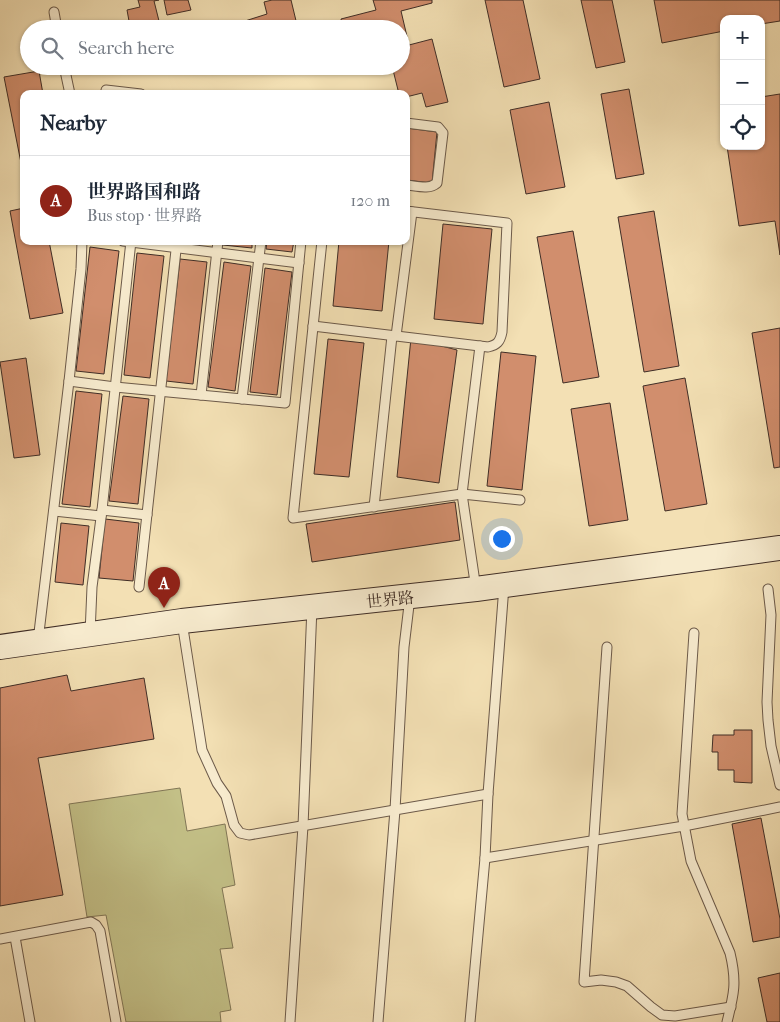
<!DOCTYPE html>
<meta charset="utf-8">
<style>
:root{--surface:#fff;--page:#f2f2f3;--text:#1f2937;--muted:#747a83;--line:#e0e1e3;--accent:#8f2418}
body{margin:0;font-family:"IM FELL French Canon","Noto Serif SC",serif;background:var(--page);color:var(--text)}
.controls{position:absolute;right:15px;top:15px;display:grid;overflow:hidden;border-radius:10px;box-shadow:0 1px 4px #0004}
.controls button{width:45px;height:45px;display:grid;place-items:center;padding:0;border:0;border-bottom:1px solid var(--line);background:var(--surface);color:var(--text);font:25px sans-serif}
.you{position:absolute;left:501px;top:538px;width:18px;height:18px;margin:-12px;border:4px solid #fff;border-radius:50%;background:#1a73e8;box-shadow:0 0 0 8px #1a73e833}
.badge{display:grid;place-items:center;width:32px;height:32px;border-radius:50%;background:var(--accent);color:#fff;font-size:16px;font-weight:700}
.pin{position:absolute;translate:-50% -41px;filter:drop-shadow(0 1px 2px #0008)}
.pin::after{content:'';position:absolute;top:26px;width:18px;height:15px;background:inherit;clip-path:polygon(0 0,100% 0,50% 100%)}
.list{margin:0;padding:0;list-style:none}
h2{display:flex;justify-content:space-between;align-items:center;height:65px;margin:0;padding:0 20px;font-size:21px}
h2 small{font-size:16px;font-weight:400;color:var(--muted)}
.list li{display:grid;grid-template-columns:32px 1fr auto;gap:15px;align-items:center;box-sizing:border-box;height:90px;padding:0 20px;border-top:1px solid var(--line)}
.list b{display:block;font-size:19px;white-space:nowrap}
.list p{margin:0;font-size:16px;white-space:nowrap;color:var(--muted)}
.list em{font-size:16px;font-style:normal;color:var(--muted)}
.icon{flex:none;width:28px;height:28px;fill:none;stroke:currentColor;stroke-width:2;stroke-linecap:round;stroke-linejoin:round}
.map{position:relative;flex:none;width:780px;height:1022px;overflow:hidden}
.search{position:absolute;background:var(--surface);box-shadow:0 1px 4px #0004;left:20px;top:20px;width:390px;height:55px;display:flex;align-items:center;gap:12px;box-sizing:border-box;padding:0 18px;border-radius:28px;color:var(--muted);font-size:19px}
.panel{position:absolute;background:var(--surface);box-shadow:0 1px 4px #0004;left:20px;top:90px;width:390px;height:155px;border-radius:10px}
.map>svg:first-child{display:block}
</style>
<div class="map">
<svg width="780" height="1022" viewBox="0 0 780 1022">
<rect width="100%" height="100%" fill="#f3e0b4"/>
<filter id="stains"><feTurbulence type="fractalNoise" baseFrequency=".004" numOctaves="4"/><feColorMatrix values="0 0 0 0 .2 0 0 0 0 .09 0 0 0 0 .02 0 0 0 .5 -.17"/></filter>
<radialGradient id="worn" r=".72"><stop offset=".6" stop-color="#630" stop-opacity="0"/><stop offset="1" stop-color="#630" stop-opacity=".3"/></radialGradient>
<path fill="#c3c087" stroke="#817656" d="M180 788 187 831 225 824 235 885 222 888 233 948 220 949 231 1010 220 1012 221 1022H126L106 915 87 917 69 804Z"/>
<g fill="#d18e6d" stroke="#3f2d26">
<path d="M138 0H159L154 1 161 29H110L109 26 129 21 127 10 140 7Z"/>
<path d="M164 0H188L191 10 167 15Z"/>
<path d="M272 0H291L298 29H247L245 21 267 14 264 2Z"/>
<path d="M373 0H432V3L401 11 409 45 432 39 448 102 426 107 422 93 406 97V94H399L392 66H401V29H343L341 19 376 10Z"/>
<path d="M485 0H523L540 79 504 87Z"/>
<path d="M581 0H612L625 62 596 68Z"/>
<path d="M654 0H780V21L761 24V19H724V31L662 43Z"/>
<path d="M352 66H377L354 72Z"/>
<path d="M39 71 43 94H24V178L4 77Z"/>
<path d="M629 89 644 174 616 179 601 94Z"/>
<path d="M780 94V255L775 221 739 226 727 146H761V97Z"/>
<path d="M549 102 565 187 526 194 510 110Z"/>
<path d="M721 103H724V123Z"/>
<path d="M407 128 437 132 432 183 406 180Z"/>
<path d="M24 208V241H49L63 313 30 319 10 211Z"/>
<path d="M654 211 679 366 644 372 618 217Z"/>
<path d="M443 224 492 229 483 324 434 319Z"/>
<path d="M573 231 599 377 563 383 537 237Z"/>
<path d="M185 241H209L208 244Z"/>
<path d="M224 241H252V248L223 245Z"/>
<path d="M267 241H294L292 252 266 249Z"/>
<path d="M339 241H389L382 311 333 306Z"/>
<path d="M90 247 119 251 104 374 76 371Z"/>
<path d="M137 253 164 256 150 378 124 375Z"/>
<path d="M180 259 207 262 193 384 166 381Z"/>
<path d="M224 262 251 266 235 391 208 387Z"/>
<path d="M265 268 292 272 277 395 250 392Z"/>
<path d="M780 328V467L774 468 752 333Z"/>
<path d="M411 338 457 350 439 483 397 477Z"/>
<path d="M328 339 364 343 349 477 314 474Z"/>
<path d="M501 352 536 356 522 490 487 486Z"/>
<path d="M26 358 40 455 14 458 0 362Z"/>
<path d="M685 378 707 504 665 511 643 386Z"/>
<path d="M76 391 102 394 90 507 62 504Z"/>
<path d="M123 396 149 399 138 504 109 501Z"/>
<path d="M610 403 628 520 589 526 571 409Z"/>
<path d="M455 502 460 540 312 562 306 524Z"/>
<path d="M105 519 139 523 133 581 99 578Z"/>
<path d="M61 523 89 526 83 585 55 582Z"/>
<path d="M67 675 71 691 144 678 154 739 38 758 63 895 0 906V688Z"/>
<path d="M734 730H752V783L734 782V770H718V752H712L713 735H734Z"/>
<path d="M761 818 780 919V937L753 942 732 824Z"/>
<path d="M780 973V1022H767L758 978Z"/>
</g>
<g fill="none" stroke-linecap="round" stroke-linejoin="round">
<defs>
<g id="lane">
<path d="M54 12 57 29"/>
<path d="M64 66 70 94"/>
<path d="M106 90 141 94"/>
<path d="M406 123 438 127 443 133 437 183C429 190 417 186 406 185"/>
<path d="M123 241 299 263"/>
<path d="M322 241 293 518 462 494 520 500"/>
<path d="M313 326 488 347C497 345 500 342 502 332L507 223 406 211"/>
<path d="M396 336 412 212"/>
<path d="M69 381 115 387 285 403 301 241"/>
<path d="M201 395 218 241"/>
<path d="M242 399 261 241"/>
<path d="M374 507 392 336"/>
<path d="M102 510 147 515"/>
<path d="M54 511 101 516"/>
<path d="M139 587 177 241"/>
<path d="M476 589 462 494 480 346"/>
<path d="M768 589 771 615 767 702 768 720 771 746 780 785"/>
<path d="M182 622 202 750 217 783 226 796 234 825 240 833 249 835 488 794"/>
<path d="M694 633 682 814 691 861 730 953C737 982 734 994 727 1022"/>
<path d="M90 634 92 587 102 510 131 241"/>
<path d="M38 641 69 381 81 269 82 241"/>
<path d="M607 647 584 982 601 980 616 982 627 986 651 1007 662 1015 675 1016 731 1007"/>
<path d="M485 858 684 826 780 807"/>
<path d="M15 937 30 1022"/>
<path d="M0 939 91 922 96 925 100 931 116 1022"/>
<path d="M290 1022 303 826 312 607"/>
<path d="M378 1022 395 810 404 647 410 597"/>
<path d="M470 1022 485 858 488 794 504 586"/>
</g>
<path id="secondary" d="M0 647 182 621 476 589 780 548"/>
</defs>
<use href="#lane" stroke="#6c5a4a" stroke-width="11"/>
<use href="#secondary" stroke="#3f2d26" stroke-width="26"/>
<use href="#lane" stroke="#f7ebce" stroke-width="9"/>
<use href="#secondary" stroke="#f7ebce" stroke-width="24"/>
</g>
<g text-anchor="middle" stroke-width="4.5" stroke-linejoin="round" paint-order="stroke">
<g font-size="16" fill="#3f2d26" stroke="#f7ebce">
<text transform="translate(390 599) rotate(-6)" y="6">世界路</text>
</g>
</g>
<rect width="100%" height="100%" filter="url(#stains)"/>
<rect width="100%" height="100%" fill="url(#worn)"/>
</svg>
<div class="controls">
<button>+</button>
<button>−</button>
<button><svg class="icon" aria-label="locate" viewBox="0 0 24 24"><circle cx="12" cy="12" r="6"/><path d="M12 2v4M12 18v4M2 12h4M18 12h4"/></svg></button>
</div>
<div class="you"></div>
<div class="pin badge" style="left:164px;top:608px">A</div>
<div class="search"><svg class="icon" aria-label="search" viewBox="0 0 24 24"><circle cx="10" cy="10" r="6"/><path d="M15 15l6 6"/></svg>Search here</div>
<section class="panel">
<h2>Nearby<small></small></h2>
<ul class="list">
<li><span class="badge">A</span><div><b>世界路国和路</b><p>Bus stop · 世界路</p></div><em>120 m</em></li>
</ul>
</section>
</div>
